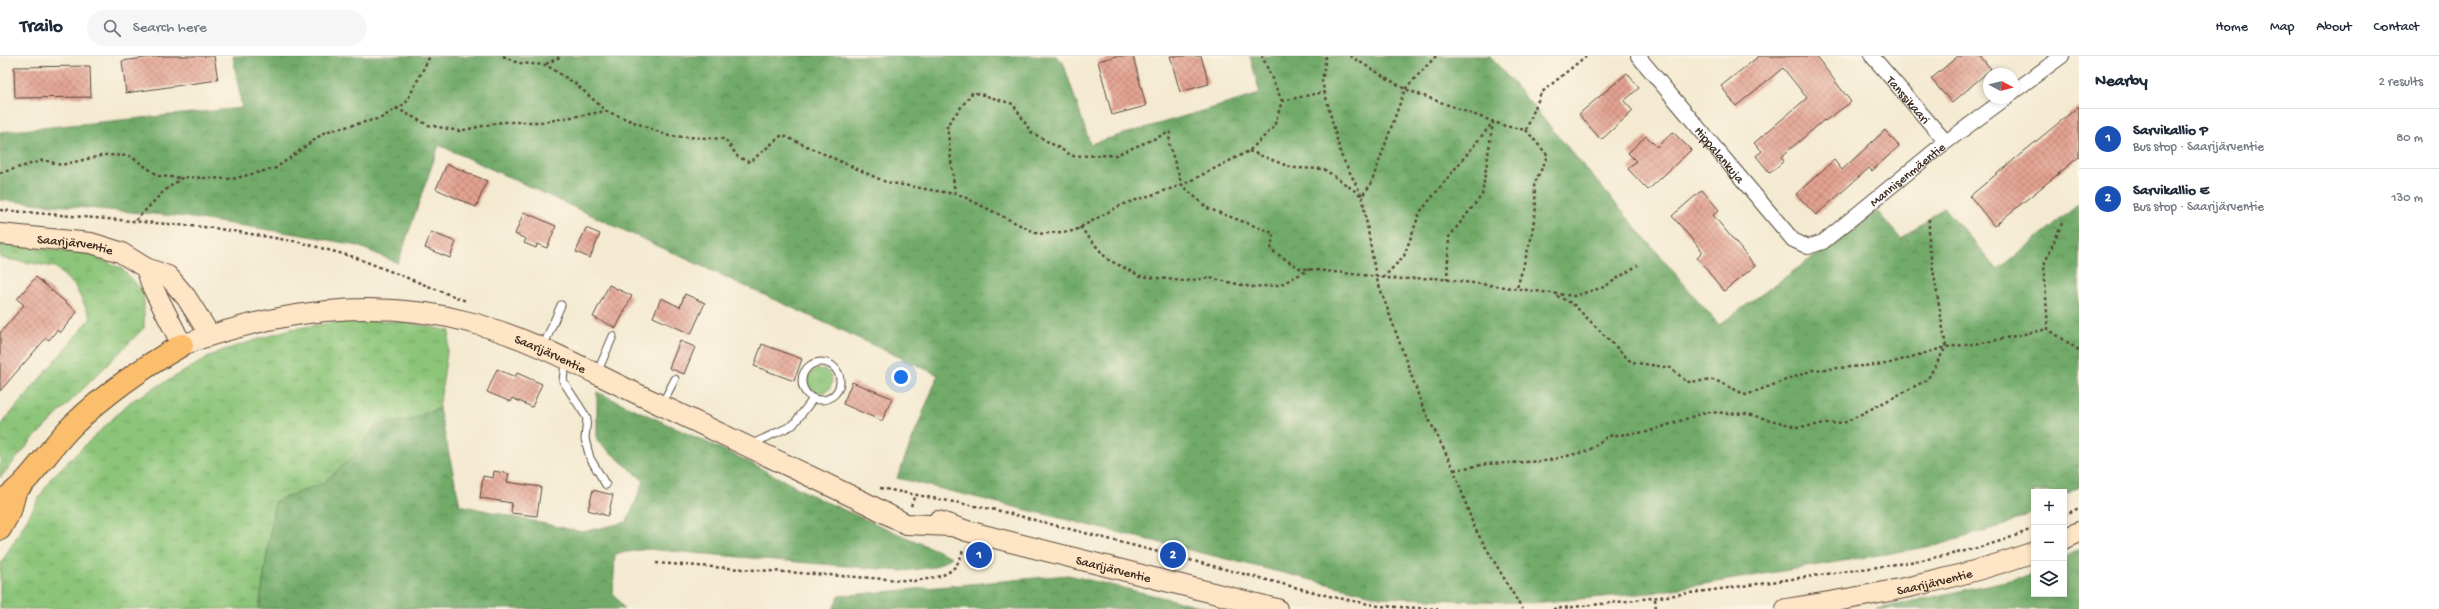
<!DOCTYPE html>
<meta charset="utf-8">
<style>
:root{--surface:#fff;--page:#f6f6f7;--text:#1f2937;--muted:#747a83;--line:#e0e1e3;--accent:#1f6fb2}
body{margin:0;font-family:"Gochi Hand",sans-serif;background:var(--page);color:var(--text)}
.controls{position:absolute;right:12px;bottom:12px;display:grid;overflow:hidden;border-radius:0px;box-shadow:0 2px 6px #0003}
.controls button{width:36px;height:36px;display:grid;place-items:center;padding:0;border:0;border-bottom:1px solid var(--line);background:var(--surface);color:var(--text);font:20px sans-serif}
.compass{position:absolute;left:1983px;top:12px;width:36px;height:36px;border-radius:50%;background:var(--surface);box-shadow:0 2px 6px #0003;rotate:97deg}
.you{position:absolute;left:901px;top:321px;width:14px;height:14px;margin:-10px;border:3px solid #fff;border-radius:50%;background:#1a73e8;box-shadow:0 0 0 6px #1a73e833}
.badge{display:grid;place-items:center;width:26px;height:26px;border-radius:50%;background:var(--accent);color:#fff;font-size:13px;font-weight:700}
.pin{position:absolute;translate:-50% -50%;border:2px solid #fff;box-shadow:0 1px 4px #0006}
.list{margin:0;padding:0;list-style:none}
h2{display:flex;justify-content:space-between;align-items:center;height:52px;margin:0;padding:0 16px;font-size:17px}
h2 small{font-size:13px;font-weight:400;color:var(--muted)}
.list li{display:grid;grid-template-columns:26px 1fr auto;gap:12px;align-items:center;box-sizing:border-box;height:60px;padding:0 16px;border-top:1px solid var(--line)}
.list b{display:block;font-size:15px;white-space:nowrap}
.list p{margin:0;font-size:13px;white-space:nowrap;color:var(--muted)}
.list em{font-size:13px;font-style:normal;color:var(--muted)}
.icon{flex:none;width:22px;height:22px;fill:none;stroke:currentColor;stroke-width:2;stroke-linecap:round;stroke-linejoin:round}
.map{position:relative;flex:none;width:2079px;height:553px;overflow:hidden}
header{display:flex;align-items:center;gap:24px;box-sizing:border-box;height:56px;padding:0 20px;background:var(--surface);border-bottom:1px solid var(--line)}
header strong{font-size:19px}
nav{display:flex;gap:22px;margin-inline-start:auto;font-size:14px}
.search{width:280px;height:36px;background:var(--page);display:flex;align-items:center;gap:10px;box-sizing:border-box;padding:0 14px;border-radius:22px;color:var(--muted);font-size:15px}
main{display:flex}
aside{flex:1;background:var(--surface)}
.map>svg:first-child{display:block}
</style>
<header>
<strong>Trailo</strong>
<div class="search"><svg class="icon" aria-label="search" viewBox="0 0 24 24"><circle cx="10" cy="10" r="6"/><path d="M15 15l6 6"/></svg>Search here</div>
<nav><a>Home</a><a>Map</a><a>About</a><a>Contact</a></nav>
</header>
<main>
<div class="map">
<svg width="2079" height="553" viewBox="0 0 2079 553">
<defs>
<pattern id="grass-tufts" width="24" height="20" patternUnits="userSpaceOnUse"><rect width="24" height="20" fill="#8cc579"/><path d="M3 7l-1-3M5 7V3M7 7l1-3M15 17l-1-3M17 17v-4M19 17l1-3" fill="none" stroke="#74a063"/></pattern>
<pattern id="forest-crowns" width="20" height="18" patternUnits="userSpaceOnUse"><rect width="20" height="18" fill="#71aa69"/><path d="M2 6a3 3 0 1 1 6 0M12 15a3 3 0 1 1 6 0" fill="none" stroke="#5e8b56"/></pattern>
<pattern id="building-cross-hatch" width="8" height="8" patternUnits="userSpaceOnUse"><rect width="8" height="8" fill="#e3a292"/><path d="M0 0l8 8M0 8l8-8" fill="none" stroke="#b98477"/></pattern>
</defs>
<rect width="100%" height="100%" fill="#fcf5e5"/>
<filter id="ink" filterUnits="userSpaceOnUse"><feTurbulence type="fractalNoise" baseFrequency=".025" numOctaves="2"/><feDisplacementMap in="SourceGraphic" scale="8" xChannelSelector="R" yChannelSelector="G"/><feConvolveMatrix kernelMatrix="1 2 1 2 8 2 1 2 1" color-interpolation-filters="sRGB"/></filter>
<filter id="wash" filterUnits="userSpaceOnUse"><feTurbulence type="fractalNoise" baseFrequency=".012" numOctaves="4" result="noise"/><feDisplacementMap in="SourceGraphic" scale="16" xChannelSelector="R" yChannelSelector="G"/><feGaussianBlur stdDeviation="0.9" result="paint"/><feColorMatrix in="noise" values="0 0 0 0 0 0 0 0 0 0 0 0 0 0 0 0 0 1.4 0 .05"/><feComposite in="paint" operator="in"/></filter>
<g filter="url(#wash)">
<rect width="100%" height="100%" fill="#f4ead2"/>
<g fill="url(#grass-tufts)" stroke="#64784c">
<path d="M0 188 91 198 122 213 144 236V272L33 383 0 422V370L91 262 75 230 55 211 0 202Z"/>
<path d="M353 264 406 266 450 275 439 352 411 364 376 370 358 396 323 427 275 445 259 553H0V509L51 422 130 346 218 296 291 273Z"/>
<circle cx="820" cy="325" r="12"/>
</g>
<g fill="url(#forest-crowns)" stroke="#566a44">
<path d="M233 0H1056L1063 6 1090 88 1260 38 1250 0H1490L1719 269 1877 155 1901 183 1944 151 1998 214 2079 148V432L2064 439V436H2034V455L2010 467 1939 489 1650 537 1532 547 1381 541 897 422 938 319 439 89 398 207 358 190 315 181 186 161 0 144V76L242 52Z"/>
<path d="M597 336 743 403 819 443 952 501 935 511 902 515 647 493 615 498 613 537 624 553H259L275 445 323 427 358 396 376 370 411 364 439 352 460 449 582 476 627 466 644 425 597 385Z"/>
<path d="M2079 493V553H1877L2028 520 2034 517V538H2064V501Z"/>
<path d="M1068 519 1211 553H833L839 540Z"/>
</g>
<g id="blocks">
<g fill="url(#building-cross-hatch)">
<path d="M160 0H214L218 24 126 37 122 5Z"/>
<path d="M1117 0H1133L1146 50 1112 59 1098 5Z"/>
<path d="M1170 0H1201L1209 28 1180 36Z"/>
<path d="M1759 0H1816L1851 46 1825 65 1824 64 1781 101 1784 105 1770 117 1756 100 1762 95 1754 87 1807 42 1783 12 1736 50 1721 30Z"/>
<path d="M1958 0H1980L1991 13 1952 47 1931 23Z"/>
<path d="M90 10 91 41 15 42 14 11Z"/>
<path d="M1627 17 1639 32 1624 45 1633 55 1601 84 1579 58Z"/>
<path d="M2079 50V101L1994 170 1970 140Z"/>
<path d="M1885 74 1899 90 1872 115 1869 112 1816 159 1796 138 1834 104 1842 114Z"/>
<path d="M1673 76 1691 94 1648 134 1628 113 1636 105 1628 97 1646 80 1657 91Z"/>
<path d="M447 108 487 125 476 151 436 133Z"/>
<path d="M1702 134 1719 154 1713 159 1755 210 1724 235 1697 202 1703 196 1672 160Z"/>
<path d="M524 156 556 170 547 192 537 188 536 192 524 187 526 183 515 178Z"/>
<path d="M586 172 600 178 590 202 576 196Z"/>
<path d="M431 176 456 186 450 202 425 192Z"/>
<path d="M36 221 77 256 60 277 57 274 49 284 46 282 0 335V277L24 249 17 243Z"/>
<path d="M609 229 632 240 616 272 593 261Z"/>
<path d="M685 238 705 247 691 278 653 261 661 242 680 251Z"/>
<path d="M680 285 695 291 684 318 669 312Z"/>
<path d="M762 288 802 303 794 325 754 310Z"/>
<path d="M497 313 515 321 517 317 542 328 532 351 512 342 511 346 487 336Z"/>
<path d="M852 326 892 342 882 365 843 348Z"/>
<path d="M494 415 509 418 507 426 541 431 537 460 511 457 512 447 480 442 483 420 493 422Z"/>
<path d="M593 434 613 439 608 460 588 454Z"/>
</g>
</g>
</g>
<g filter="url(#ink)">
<use href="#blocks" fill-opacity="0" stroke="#574739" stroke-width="1"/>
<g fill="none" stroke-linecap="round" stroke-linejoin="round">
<defs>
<g id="service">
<path d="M543 291 561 249"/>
<circle cx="821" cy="325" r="19"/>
<path d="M565 306 563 325 587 362 585 383 590 402 606 429"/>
<path d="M597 317 613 280"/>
<path d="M662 348 675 323"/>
<path d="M750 389 793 369 813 343"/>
</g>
<g id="minor">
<path id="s1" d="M1638 0 1793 184 1808 191 1823 186 1938 92 2006 42"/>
<path id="s2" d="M1872 0 1946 86"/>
<path d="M2013 36 2062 0"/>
</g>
<g id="secondary">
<path id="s3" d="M0 178 91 187 120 196 146 212 168 220 186 241 210 279"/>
<path id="s4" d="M146 212 152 230 182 289C277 255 373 240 473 267 533 283 588 315 644 341 718 377 792 412 866 447L906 468 950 470"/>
<path id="s5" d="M938 465 967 475 1277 553"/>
<path d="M2064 483 2079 476"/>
<path id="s6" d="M1786 553C1870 540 1953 525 2034 496"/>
</g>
<g id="trunk">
<path d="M0 446C30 428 48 393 73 369 106 337 142 312 182 289"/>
<path d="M0 473 10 455 15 436"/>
</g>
</defs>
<use href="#service" stroke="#574739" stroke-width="9"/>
<use href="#minor" stroke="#574739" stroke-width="16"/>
<use href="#secondary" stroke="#574739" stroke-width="22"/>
<use href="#trunk" stroke="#574739" stroke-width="24"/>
<g stroke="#574739" stroke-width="2.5" stroke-dasharray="3 3" stroke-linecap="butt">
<path d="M503 0 518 7 546 9 576 28 606 55 669 80 725 83 738 101 750 106 782 79 886 126 960 139 1038 178 1074 175 1121 149 1182 129 1207 152 1273 177 1271 194 1299 212 1397 223 1434 222 1574 240 1604 231 1638 209"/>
<path d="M1326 0 1322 26 1341 99 1362 140"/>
<path d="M1350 0 1405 33 1505 70 1526 74 1548 100 1534 128 1536 151 1531 183 1517 232"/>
<path d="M1436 0 1405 33 1371 128 1362 140 1376 221 1422 349 1454 414 1474 471 1522 553"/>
<path d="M546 8 562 0"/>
<path d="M1282 45 1324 36"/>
<path d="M396 52 428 69 459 75 502 66H543L606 55"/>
<path d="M1526 74 1541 37 1586 0"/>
<path d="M1249 95 1293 112 1324 113 1362 140"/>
<path d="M0 117 44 104 61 109 105 99 130 100 159 120 182 122"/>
<path d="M955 138 947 69 973 36 1013 48 1031 76 1073 100 1116 99 1170 76 1169 88 1182 129 1249 95 1274 71 1282 45 1262 0"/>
<path d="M0 154 214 172 299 186 354 201 466 245"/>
<path d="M136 164 163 136 183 121 232 123 276 112 325 76 381 62 406 47 430 0"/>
<path d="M2062 167 2044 209 2048 273 2079 294"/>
<path d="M1080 171 1107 203 1140 220 1184 225 1210 222 1251 231 1280 229 1310 213"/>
<path d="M1383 222 1404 200 1420 156 1493 66"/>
<path d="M1447 224 1449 181 1482 139 1493 66"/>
<path d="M1557 240 1573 248 1631 306 1671 312 1687 326 1715 324 1746 339 1813 314 1887 308 1946 291 1982 287 2048 273"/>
<path d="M1454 414 1487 408 1545 405 1588 395 1608 380 1647 376 1706 356 1747 358 1798 371 1846 366 1927 324 1946 291 1929 189V162"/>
<path d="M880 432 996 454 1333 541 1379 550 1438 553"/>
<path d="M911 450 915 439"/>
<path d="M2064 459 2079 452"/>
<path d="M656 507 914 525C938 521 957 521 963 493"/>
<path d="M1655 543 1656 553"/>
<path d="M1553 553C1645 544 1736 531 1827 518 1896 508 1969 501 2034 472"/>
</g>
<use href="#service" stroke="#fff" stroke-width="7"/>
<use href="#minor" stroke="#fff" stroke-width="14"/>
<use href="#secondary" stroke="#fde5c5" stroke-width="20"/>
<use href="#trunk" stroke="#fabe6d" stroke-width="22"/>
</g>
</g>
<g text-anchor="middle" stroke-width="4" stroke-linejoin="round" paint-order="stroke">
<g font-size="13" fill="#3b2a1e" stroke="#fcf5e5">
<text dy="5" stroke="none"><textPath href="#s2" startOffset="57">Tanssikaari</textPath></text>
<text dy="5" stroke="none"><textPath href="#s1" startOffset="128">Hippalankuja</textPath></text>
<text dy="5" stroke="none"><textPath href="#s1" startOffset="381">Mannisenmäentie</textPath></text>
<text dy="5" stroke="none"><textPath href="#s3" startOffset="76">Saarijärventie</textPath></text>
<text dy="5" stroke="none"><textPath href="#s4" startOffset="465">Saarijärventie</textPath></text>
<text dy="5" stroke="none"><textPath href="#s5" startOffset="182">Saarijärventie</textPath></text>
<text dy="5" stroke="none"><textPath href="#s6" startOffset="151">Saarijärventie</textPath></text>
</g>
</g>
</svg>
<div class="controls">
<button>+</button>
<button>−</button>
<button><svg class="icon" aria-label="layers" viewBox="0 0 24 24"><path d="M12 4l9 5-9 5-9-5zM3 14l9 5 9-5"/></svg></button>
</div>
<svg class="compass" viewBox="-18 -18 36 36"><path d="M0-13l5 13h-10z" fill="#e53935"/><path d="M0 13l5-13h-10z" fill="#747a83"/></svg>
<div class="you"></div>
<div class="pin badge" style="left:979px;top:499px;background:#1a4fb4">1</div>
<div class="pin badge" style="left:1173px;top:499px;background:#1a4fb4">2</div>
</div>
<aside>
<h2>Nearby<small>2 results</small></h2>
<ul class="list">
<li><span class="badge" style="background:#1a4fb4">1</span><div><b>Sarvikallio P</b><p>Bus stop · Saarijärventie</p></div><em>80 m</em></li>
<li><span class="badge" style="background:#1a4fb4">2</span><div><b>Sarvikallio E</b><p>Bus stop · Saarijärventie</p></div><em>130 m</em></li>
</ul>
</aside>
</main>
